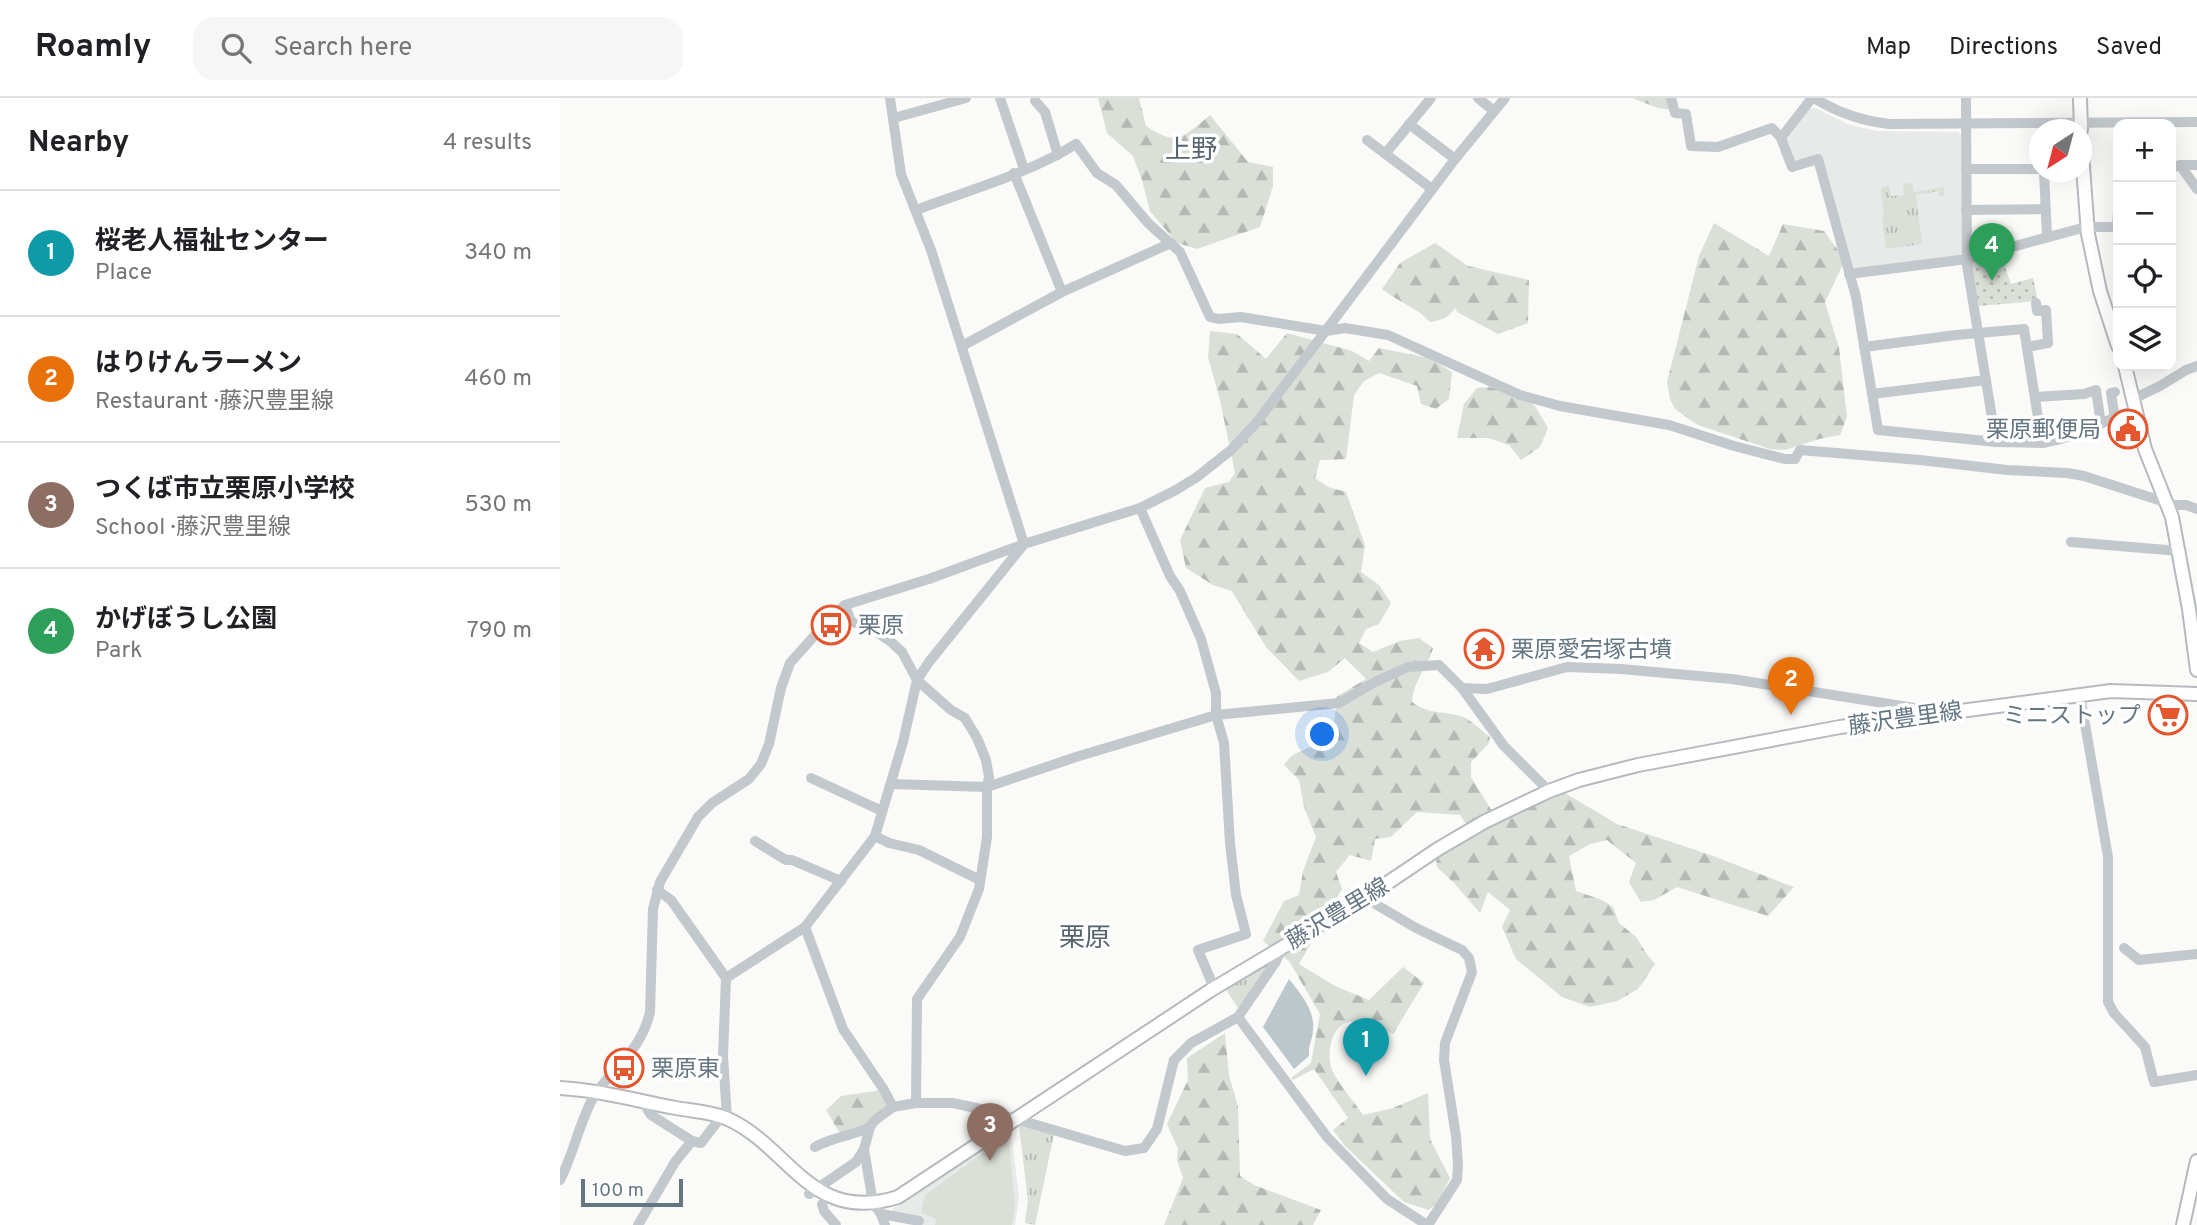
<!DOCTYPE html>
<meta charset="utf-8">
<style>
:root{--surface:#fff;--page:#f6f6f6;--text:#202124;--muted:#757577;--line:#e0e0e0;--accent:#e4572e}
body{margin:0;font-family:Overpass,"Noto Sans JP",sans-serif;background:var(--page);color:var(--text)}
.controls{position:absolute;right:21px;top:21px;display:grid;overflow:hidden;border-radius:14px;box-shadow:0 7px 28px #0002}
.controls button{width:63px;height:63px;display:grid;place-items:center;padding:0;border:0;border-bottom:2px solid var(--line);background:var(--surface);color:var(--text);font:35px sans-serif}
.compass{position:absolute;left:1469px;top:21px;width:63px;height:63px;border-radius:50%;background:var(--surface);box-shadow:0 7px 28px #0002;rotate:216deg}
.scale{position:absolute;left:21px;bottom:18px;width:102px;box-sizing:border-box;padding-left:7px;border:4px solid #657683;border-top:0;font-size:19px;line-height:24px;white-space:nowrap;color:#657683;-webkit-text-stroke:5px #fff;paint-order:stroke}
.you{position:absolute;left:763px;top:637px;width:24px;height:24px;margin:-18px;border:5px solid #fff;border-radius:50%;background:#1a73e8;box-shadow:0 0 0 10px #1a73e833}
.badge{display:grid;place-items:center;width:46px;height:46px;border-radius:50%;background:var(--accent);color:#fff;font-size:23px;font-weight:700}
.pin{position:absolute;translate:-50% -58px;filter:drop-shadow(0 2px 4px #0008)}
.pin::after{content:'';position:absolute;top:37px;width:24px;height:21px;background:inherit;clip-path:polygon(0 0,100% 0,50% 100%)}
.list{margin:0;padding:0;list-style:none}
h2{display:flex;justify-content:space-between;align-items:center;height:91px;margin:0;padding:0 28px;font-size:30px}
h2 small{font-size:23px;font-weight:400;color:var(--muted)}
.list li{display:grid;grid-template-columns:46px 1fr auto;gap:21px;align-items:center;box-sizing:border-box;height:126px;padding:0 28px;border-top:2px solid var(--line)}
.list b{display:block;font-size:26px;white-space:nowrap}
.list p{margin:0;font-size:23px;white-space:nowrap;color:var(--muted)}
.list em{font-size:23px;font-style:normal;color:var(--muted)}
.icon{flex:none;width:38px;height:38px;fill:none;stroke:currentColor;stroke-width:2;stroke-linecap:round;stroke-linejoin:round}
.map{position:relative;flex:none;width:1637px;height:1127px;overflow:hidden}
header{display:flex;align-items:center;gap:42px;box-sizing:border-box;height:98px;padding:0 35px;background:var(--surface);border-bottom:2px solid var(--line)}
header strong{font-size:33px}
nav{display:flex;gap:38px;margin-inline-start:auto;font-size:24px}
.search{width:490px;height:63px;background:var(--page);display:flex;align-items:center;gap:18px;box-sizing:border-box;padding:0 24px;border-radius:21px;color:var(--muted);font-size:26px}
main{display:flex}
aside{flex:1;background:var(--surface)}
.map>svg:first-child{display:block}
</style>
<header>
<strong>Roamly</strong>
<div class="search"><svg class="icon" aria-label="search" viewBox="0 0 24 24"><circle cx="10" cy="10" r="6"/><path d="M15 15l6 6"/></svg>Search here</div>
<nav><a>Map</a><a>Directions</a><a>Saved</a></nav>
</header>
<main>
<aside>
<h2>Nearby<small>4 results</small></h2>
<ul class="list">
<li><span class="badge" style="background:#0f9aa8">1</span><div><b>桜老人福祉センター</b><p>Place</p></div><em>340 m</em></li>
<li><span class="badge" style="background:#e8710a">2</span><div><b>はりけんラーメン</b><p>Restaurant · 藤沢豊里線</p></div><em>460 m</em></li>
<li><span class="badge" style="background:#8d6e63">3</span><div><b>つくば市立栗原小学校</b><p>School · 藤沢豊里線</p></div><em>530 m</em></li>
<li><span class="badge" style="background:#2e9e5b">4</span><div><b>かげぼうし公園</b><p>Park</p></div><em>790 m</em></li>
</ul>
</aside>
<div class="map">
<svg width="1637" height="1127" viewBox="0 0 1637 1127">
<defs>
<pattern id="grass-tufts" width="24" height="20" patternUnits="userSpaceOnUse" patternTransform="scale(1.75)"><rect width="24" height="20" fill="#dadfd7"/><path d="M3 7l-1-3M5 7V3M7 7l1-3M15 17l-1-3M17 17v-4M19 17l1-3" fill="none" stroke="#b4b9b4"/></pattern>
<pattern id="forest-firs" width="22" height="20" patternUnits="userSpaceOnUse" patternTransform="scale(1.75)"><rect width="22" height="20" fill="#dadfd7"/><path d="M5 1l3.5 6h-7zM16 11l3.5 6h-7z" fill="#b4b9b4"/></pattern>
<pattern id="park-dots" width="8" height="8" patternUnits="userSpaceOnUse" patternTransform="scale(1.75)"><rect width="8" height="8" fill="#dadfd7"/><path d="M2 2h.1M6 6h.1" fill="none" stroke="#b4b9b4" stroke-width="1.8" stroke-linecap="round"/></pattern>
</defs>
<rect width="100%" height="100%" fill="#fafaf8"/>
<g fill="#e8e9e9">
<path d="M1255 10 1290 27 1317 33 1398 34 1402 38 1404 153 1400 157 1292 172 1260 58 1234 66 1226 43 1249 11Z"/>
<path d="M451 1033 459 1099 455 1127H357L333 1115 332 1111Z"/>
</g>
<g fill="url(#grass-tufts)">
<path d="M1352 85 1354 94 1384 89V98H1380L1379 93 1356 97 1362 146 1326 151 1322 119H1324L1321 92 1322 89 1329 88 1331 98 1344 97 1343 86Z"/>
<path d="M710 862V866L680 913 666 892Z"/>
<path d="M463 1027 494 1036 475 1127 465 1125 468 1102 459 1028Z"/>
</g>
<g fill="url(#forest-firs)">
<path d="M538 0H579L586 28C617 49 624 39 650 17L688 64 713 69V88L700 129 637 151 617 145 590 113 582 82 573 58 547 35Z"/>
<path d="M1072 0H1108L1111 12 1098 10Z"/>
<path d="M1154 125 1209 158 1223 126 1264 133 1285 162 1265 204 1279 250 1287 319 1280 337 1259 341 1225 352 1210 351 1138 327 1129 321 1115 311 1110 301 1107 284 1139 158Z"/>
<path d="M875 145 908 168 969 182 968 225 938 236 897 214 895 209C890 220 881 222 870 224 857 209 838 204 822 191L840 165Z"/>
<path d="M650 233 677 236 706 261 727 235 792 253 809 263 819 250 869 260 892 274 889 301 876 311 861 306 857 288 819 275 804 283 794 297 786 361 760 362 755 380 768 389 786 394 805 447 801 474 819 487 831 505 819 526 806 531 799 545 813 554 840 543 859 540 873 550C867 570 853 584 852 604 871 619 888 611 907 621 915 626 923 634 930 639L929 645 911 664V679L938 723 1005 695 1057 726 1153 758 1234 789 1208 818 1117 789 1094 802 1081 804 1069 784 1076 765 1047 742 1030 746 1009 758 1016 793 1042 802 1053 809 1059 825 1076 839 1088 858 1095 866 1078 891 1057 903 1030 909 1002 899 956 861 942 829 950 812 928 794 920 815 895 786 877 769 876 763 883 755 912 735 900 717 857 714 831 739 815 741 811 763 790 757 776 774 782 791 739 866 775 888 809 902 843 869 864 885 833 936C812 925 780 910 771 945 769 953 769 963 772 972 779 987 793 1002 803 1017L833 1010 868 995 870 1041 890 1080 879 1102 869 1112 844 1104 785 1048 773 1032 788 1020 754 971 733 982 731 980 751 965 760 916 729 863 703 843 724 803 739 797 743 773 756 739 744 709 739 682 724 667C731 657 735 655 746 651 775 639 775 628 776 599L806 581 785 560 768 574 739 583 706 549 672 493 653 487 626 470 620 442 645 390 669 384 675 375 660 302 648 259Z"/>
<path d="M929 289 947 294 959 293 975 308 988 330 980 349 961 362 949 347 929 340H897L904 306 917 290Z"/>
<path d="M665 935 669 977 678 1009 680 1078 694 1087 761 1112 753 1127H604L623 1080 617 1062 618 1051 607 1026 628 982 627 960Z"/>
<path d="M322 992 328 1011 308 1027 281 1037 266 1012 281 998Z"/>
</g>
<path fill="url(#park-dots)" d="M1440 155 1451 186 1473 180 1478 203 1419 208 1410 166 1411 163Z"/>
<path fill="#dadfd7" d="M445 1039 449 1042 455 1110 452 1127H375L376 1121 361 1115 365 1097Z"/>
<path fill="#bbc7cb" d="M729 881C740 895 755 912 753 931 753 941 748 947 749 958L734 971 703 929Z"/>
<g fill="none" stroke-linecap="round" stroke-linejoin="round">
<defs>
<g id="major">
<path d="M1520 0 1521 32"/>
<path d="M1521 42 1528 136 1540 193 1558 248"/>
<path d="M1565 268 1585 351 1612 419 1629 511 1637 572"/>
<path d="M0 990C39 992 78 1003 116 1010 132 1013 153 1014 168 1021 230 1049 251 1127 338 1099L651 892 805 800 878 751 924 724 989 693 1019 682 1078 667 1280 629 1551 593 1637 596"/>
<path d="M1623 1127 1637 1063"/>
</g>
</defs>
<use href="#major" stroke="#b5babe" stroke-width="16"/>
<g stroke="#c3c8cc" stroke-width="10">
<path d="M440 0 464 71"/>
<path d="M918 0 934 13"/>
<path d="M1111 0 1115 15 1126 16 1131 48 1158 49 1212 30 1221 40"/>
<path d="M1252 0 1221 40 1232 69 1258 61 1296 199 1318 332 1436 344 1482 345 1501 341 1575 312"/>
<path d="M1254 0C1278 15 1302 23 1329 26L1637 24"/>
<path d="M1406 0 1407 167 1436 344"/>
<path d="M475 3 485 14 498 57"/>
<path d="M334 20 406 0"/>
<path d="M849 26 895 61"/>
<path d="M807 42 872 91"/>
<path d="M825 56 871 0"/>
<path d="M1620 67 1637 91"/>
<path d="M1611 70 1620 67H1637"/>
<path d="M1406 71H1479"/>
<path d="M1484 74 1487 138"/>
<path d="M454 75 502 194"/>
<path d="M356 112C409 92 468 76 516 46L537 75 556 87 588 125 620 154 650 219 658 221 681 219 766 233 785 230 828 237 960 297 1000 308 1109 327 1174 348 1225 361H1235L1240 352 1360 362 1447 372 1507 375 1524 378 1608 405"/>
<path d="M1406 112 1485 111"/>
<path d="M1289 176 1407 161 1526 129H1557L1558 113"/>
<path d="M402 248 502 194 611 145"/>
<path d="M1304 249 1396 237 1464 231 1482 345"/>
<path d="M1467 249 1488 245 1486 212 1477 213 1476 205"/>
<path d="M1312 296 1426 282"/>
<path d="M1475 299 1524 296 1536 292 1541 326"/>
<path d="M1573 301 1600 288 1626 272 1637 268"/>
<path d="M1555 321 1551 295 1555 294"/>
<path d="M1609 407H1626L1637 411"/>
<path d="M580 410 610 478 620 493 641 541 656 595V617L664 645 670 745 676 797 686 836 638 852 652 885 651 892"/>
<path d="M1511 444 1619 453"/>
<path d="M285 507 291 524 307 528 330 543 342 554 357 582 391 612 405 620 417 640 426 662 429 679 427 689V739L419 791 400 839 357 901 356 1005"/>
<path d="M902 590 927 591 1007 569 1061 571 1172 581 1361 611 1367 617"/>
<path d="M1520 597 1548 759V904L1554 915 1585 949 1594 984 1637 977"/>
<path d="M251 680 322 713"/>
<path d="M331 686 427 689 516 659 656 617 779 605 815 584 848 569 879 567 902 590 944 648 989 693"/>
<path d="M315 738 329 745 359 752 420 782"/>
<path d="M195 743 226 762H232L281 783"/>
<path d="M97 792 111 802 166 880 163 958 167 1020"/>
<path d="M805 800 856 830 902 852 909 860 912 874 885 945 884 962 896 1038 898 1067 897 1082 868 1127"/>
<path d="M245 829 283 931 324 992 333 1009"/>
<path d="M1564 850 1579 862 1637 856"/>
<path d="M166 880 245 829 315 738 343 644 357 582 369 564 464 446 371 152 341 76 330 0"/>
<path d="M678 919 767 1039 827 1101 867 1127"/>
<path d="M88 1005 87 1011 91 1017 132 1043"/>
<path d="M255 1049C272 1039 292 1038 310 1029"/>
<path d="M304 1051 313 1105 321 1116 325 1127"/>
<path d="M0 1082C13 1057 20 1023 33 1000 53 968 81 954 90 914L93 811 100 784 138 719 152 705 189 681 201 666 209 646 221 590 230 565 273 517 285 507 369 481 464 446 580 410 616 392 637 379 671 352 697 324 895 61 945 0"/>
<path d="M249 1096 296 1064 304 1051 310 1029 314 1023 333 1009 356 1005H393L425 1012 565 1053 584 1050 597 1031 614 962 631 945 678 919 715 865 723 848"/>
<path d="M262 1106 264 1113 276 1127"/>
<path d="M321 1116 359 1123"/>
<path d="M78 1127 115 1064 132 1043 141 1045 161 1019"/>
</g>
<use href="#major" stroke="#fff" stroke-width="12"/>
</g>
<defs>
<symbol id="civic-ring" viewBox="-11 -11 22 22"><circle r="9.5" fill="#fff" stroke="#e4572e" stroke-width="1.5"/><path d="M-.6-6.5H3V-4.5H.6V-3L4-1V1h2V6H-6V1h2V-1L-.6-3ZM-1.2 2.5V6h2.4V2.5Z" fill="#e4572e"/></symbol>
<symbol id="bus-ring" viewBox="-11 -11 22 22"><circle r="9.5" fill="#fff" stroke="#e4572e" stroke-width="1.5"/><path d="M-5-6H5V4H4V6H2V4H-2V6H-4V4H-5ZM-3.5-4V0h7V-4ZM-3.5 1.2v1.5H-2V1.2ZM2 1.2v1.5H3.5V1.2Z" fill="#e4572e"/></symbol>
<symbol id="temple-ring" viewBox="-11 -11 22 22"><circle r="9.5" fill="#fff" stroke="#e4572e" stroke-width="1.5"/><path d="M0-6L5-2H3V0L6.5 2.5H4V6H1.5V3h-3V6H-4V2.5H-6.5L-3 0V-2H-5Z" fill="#e4572e"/></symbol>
<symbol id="supermarket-ring" viewBox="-11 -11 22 22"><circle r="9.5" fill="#fff" stroke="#e4572e" stroke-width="1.5"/><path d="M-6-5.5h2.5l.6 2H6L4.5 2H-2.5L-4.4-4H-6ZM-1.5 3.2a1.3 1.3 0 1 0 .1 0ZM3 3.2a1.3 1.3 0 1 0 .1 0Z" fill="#e4572e"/></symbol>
</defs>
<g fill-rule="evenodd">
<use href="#civic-ring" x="1546" y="309" width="44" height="44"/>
<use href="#bus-ring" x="249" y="505" width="44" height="44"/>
<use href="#temple-ring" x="902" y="529" width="44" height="44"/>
<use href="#supermarket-ring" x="1586" y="595" width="44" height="44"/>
<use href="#bus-ring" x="42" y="948" width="44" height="44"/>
</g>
<g text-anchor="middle" stroke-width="7" stroke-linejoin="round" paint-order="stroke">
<g font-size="23" fill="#657683" stroke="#fff" text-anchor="start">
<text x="1541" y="339" text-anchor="end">栗原郵便局</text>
<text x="298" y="535">栗原</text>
<text x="951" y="559">栗原愛宕塚古墳</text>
<text x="1581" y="625" text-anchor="end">ミニストップ</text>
<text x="91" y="978">栗原東</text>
</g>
<g font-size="23" fill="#657683" stroke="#fff">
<text transform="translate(1345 620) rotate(-8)" y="8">藤沢豊里線</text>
<text transform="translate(777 815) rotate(-31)" y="8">藤沢豊里線</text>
</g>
<g font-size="26" fill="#57646e" stroke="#fff">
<text x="631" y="60">上野</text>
<text x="525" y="848">栗原</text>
</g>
</g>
</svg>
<div class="controls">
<button>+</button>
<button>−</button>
<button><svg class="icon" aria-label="locate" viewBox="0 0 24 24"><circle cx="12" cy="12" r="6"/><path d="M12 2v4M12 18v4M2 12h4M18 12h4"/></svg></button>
<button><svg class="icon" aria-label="layers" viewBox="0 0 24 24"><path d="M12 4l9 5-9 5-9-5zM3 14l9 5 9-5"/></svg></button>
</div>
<svg class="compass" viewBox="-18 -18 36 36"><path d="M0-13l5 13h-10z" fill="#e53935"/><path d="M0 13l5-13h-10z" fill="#757577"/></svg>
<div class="scale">100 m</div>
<div class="you"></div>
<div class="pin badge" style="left:806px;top:978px;background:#0f9aa8">1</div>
<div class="pin badge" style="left:1231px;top:617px;background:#e8710a">2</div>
<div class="pin badge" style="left:430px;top:1063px;background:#8d6e63">3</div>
<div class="pin badge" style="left:1432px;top:183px;background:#2e9e5b">4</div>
</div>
</main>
